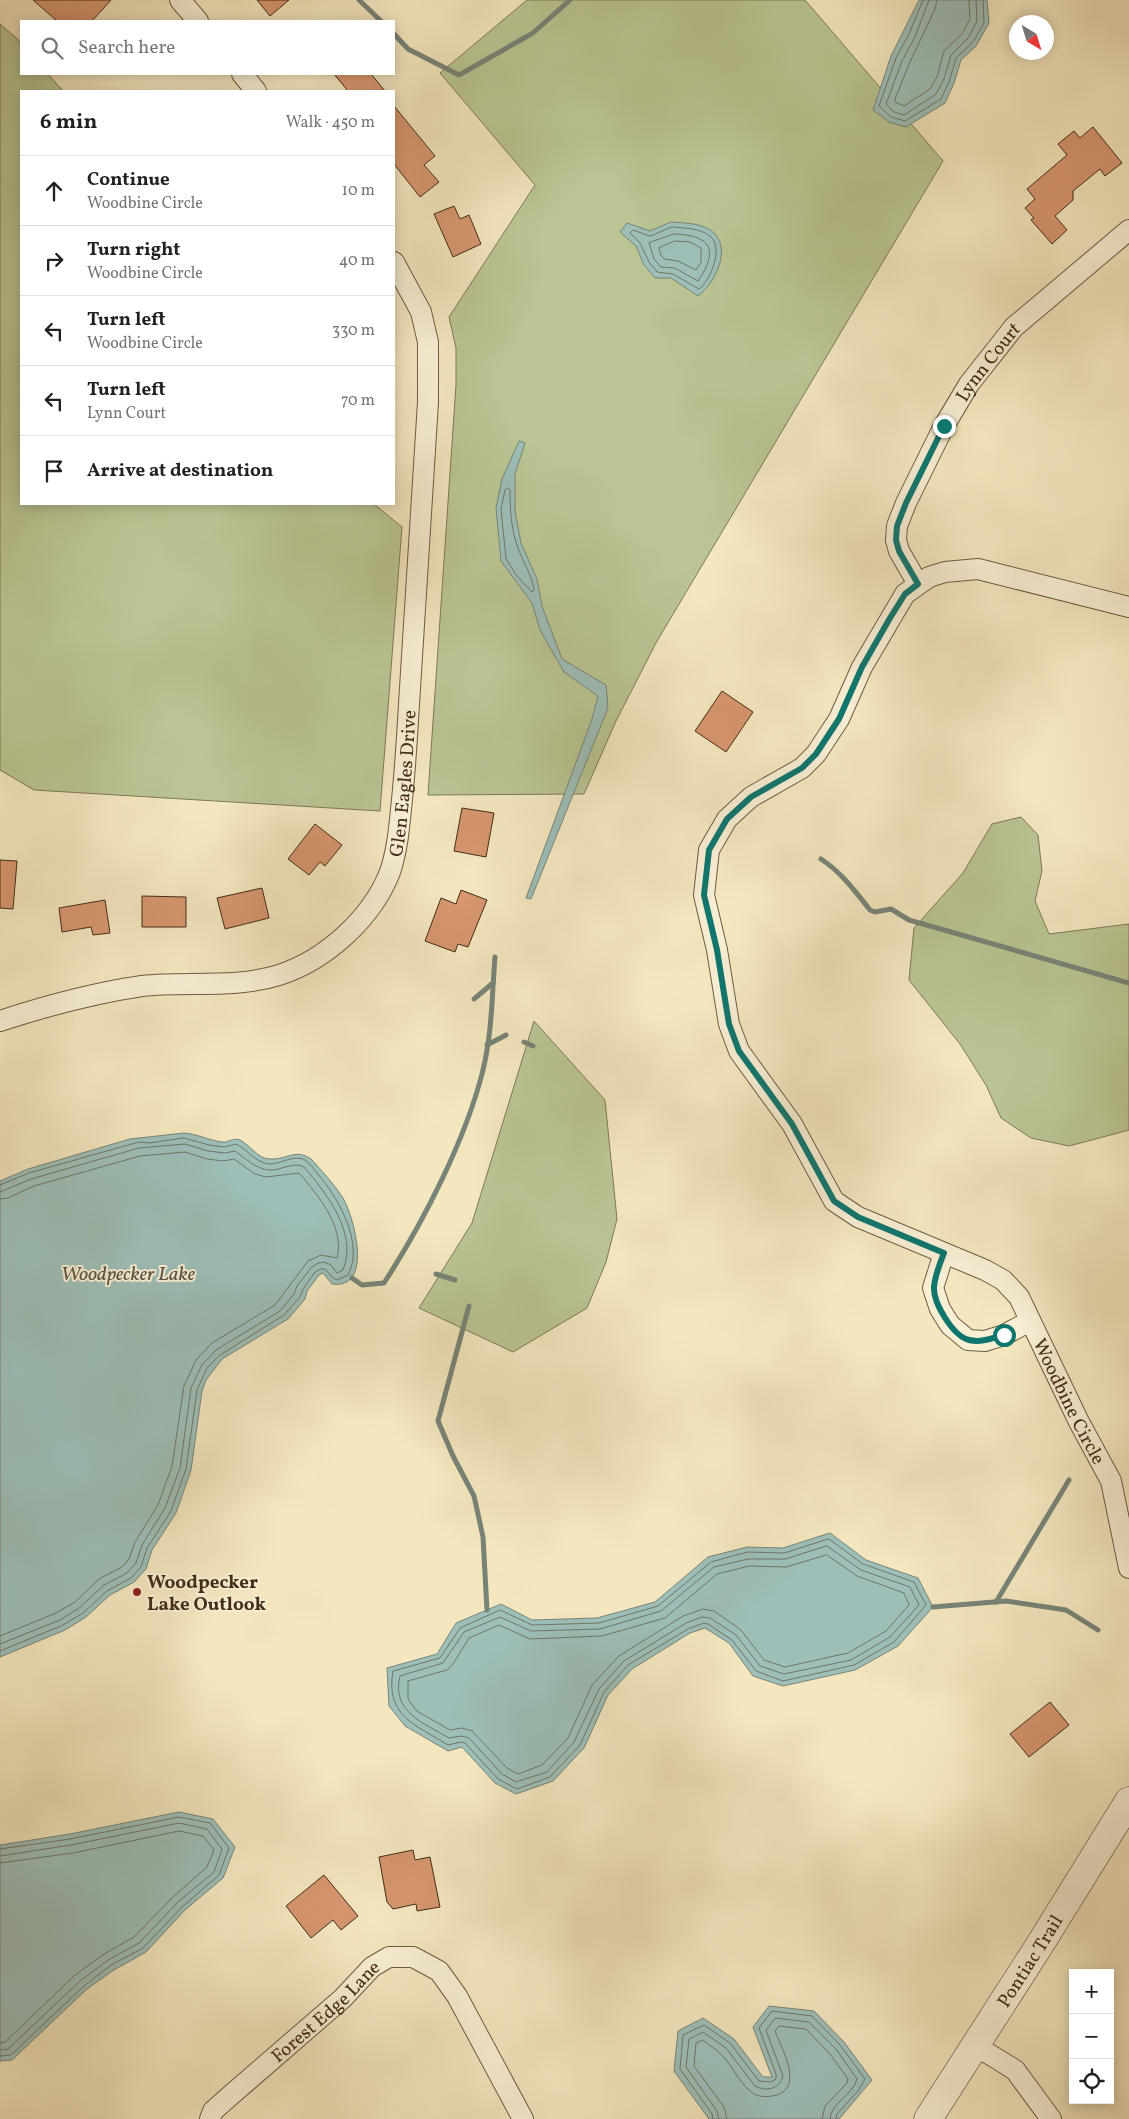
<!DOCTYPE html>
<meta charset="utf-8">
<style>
:root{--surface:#fff;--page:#f2f2f2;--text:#202124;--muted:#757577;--line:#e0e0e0}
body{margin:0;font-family:Vollkorn,serif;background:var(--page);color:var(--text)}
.controls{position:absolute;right:15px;bottom:15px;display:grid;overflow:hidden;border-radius:0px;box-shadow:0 2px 12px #0003}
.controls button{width:45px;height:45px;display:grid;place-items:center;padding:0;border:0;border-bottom:1px solid var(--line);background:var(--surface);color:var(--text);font:25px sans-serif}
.compass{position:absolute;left:1009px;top:15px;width:45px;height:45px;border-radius:50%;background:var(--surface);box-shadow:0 2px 12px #0003;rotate:142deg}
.stop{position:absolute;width:15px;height:15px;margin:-11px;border:4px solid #0f766e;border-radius:50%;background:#fff}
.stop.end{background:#0f766e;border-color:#fff;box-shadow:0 1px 5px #0008}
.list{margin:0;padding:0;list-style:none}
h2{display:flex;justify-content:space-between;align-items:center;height:65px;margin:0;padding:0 20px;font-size:21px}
h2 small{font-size:16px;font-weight:400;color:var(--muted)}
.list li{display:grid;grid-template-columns:32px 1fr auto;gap:15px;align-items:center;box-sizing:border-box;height:70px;padding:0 20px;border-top:1px solid var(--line)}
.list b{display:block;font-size:19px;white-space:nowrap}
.list p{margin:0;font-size:16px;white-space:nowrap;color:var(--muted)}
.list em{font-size:16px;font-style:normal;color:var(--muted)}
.icon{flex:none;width:28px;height:28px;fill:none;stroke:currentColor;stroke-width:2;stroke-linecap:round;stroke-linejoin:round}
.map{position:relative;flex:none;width:1129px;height:2119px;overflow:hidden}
.search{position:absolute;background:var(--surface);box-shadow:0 2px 12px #0003;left:20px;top:20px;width:375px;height:55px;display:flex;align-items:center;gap:12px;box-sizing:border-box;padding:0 18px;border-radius:0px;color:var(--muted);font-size:19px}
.panel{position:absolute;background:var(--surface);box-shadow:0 2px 12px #0003;left:20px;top:90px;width:375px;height:415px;border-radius:0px}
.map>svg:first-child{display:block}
</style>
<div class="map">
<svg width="1129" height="2119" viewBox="0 0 1129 2119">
<rect width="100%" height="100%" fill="#f4e7bf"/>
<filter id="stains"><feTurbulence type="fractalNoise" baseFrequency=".004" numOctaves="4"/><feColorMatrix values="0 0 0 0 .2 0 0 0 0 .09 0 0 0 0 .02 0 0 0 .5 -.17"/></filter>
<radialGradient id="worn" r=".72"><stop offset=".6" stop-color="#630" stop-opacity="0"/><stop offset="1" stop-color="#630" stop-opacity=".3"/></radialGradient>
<g fill="#bac593" stroke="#7e7856">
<path d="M527 0H805L943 161 657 641 616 721 584 794 428 795 456 385V348L449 317 535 185 440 73Z"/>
<path d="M0 24 21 42V74H48L63 91H21V504H374L402 527 380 811 34 790 0 770Z"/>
<path d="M1021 817 1038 835 1042 871 1035 901 1049 934 1129 924V1130L1069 1146 1031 1138 1001 1118 986 1085 960 1044 909 980 914 928 963 873 992 824Z"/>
<path d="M534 1021 605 1100 617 1219 606 1262 587 1308 513 1352 419 1308 472 1223Z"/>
</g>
<g fill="#9dbfb8" stroke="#788478">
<path d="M919 0H987L989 23 976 46 961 60 954 83 945 103 906 127 889 122 873 110 891 56Z"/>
<path d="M671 222C685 223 705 223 715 234 731 252 714 284 698 296L671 278H655L644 265 636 246 620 232 627 223 650 231Z"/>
<path d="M519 441 525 443 515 474V512L521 543 537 579 542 606 562 659 606 685 608 708 531 899 526 898 592 719 598 696 564 672 540 630 532 603 501 561 496 508 502 479Z"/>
<path d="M184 1133C197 1134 208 1140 222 1142 228 1143 234 1137 240 1140 250 1145 258 1159 270 1159 287 1160 295 1148 311 1159 322 1171 334 1184 343 1198 354 1217 374 1290 332 1284L323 1273 319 1275 307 1291 305 1299 288 1319 222 1359 206 1380 202 1391 191 1470 176 1513 152 1550 146 1569 134 1582 110 1595 86 1617 65 1630 0 1657V1181L28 1169 130 1139Z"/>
<path d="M830 1533 866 1560 918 1578 933 1607 898 1646 855 1670 783 1686 753 1676 729 1643 705 1628 690 1633 632 1669 608 1695 584 1748 553 1781 516 1794 495 1783 462 1747 448 1751 405 1726 389 1706 387 1668 437 1654 456 1623 501 1604 532 1620 597 1618 655 1602 708 1557 747 1547 783 1548Z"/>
<path d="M179 1812 213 1819 235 1847 223 1878 185 1910 146 1952 114 1970 87 1989 12 2060 0 2061V1845L70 1834Z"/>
<path d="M769 2006 814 2011 844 2042 872 2080 839 2119H709L674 2071 678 2031 703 2018 734 2039 763 2077H772L753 2027Z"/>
</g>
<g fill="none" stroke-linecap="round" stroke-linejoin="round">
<g stroke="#6f7668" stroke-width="1">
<path d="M923 0 909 34 896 58 879 106 891 117 905 121 941 99 949 82 956 58 973 42 984 23 983 0"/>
<path d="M929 0 915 37 902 61 886 104 894 112 904 115 936 94 944 79 951 55 968 38 977 21 976 0"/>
<path d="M937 0 935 9 909 64 895 99V102L904 106 930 89 937 77 944 51 962 34 970 19 969 0"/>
<path d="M672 227C685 228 699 228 710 236 724 247 711 280 699 289L673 274 657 272 649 262 640 243 630 233 633 230 650 236Z"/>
<path d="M674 234C710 235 720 249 698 281L675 268 661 267 654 259 649 243Z"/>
<path d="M675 241 690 242 701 248V262L696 270 678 261 664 259 661 255 659 248Z"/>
<path d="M508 488 510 490C510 508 511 528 517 545 522 561 532 574 534 590L532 592 517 576 506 559 501 509 505 490Z"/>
<path d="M0 1185 29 1173 139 1142 149 1143 184 1138 209 1145 224 1147 236 1144C247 1149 255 1162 268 1164 279 1165 292 1155 303 1159 308 1161 313 1168 317 1173 337 1196 365 1243 348 1275L337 1280 332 1277 325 1269H321L315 1272 303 1289 300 1297 284 1315 220 1355 207 1368 197 1390 186 1469 171 1511 147 1548 141 1567 131 1578 107 1591 83 1613 63 1625 0 1651"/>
<path d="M0 1192 31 1179 139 1148 185 1144 208 1151 225 1153 235 1151C245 1158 256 1169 269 1170 280 1171 294 1161 304 1167 327 1194 358 1233 343 1270L337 1273 331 1265 324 1262 318 1263 311 1268 297 1286 294 1294 280 1311 216 1350 202 1365 191 1388 180 1468 165 1508 142 1545 136 1563 127 1573 104 1585 79 1608 60 1620 0 1644"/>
<path d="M0 1199 8 1198 34 1186 140 1156 185 1152 207 1159 223 1161 234 1159 255 1174 266 1177 299 1173C318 1195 345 1227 337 1258L321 1255 308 1261 275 1305 212 1343 196 1360 184 1386 172 1466 158 1505 135 1542 129 1559 122 1567 99 1579 75 1602 56 1613 0 1636"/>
<path d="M829 1539 863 1564 914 1582 926 1605 894 1642 854 1665 783 1681 756 1671 732 1640 708 1624 704 1623 688 1629 628 1665 604 1692 580 1745 550 1777 517 1789 498 1779 465 1743 461 1742 448 1745C416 1725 385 1716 393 1671L440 1658 460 1628 500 1610 532 1625 599 1623 658 1606 711 1562 747 1552 784 1553Z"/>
<path d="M827 1546 861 1570 910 1587 919 1605 890 1637 851 1660 784 1674 760 1666 736 1635 710 1618 702 1617 686 1623 624 1661 599 1689 574 1742 547 1772 516 1782 502 1774 469 1738 461 1736 449 1738C424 1723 391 1712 400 1676L443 1663 464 1632 500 1617 531 1631 600 1629 661 1611 714 1567 748 1559H785Z"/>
<path d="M827 1555 857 1576 904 1593 909 1605 886 1631 848 1653 785 1667 764 1660 741 1630 714 1611 703 1609 683 1616 619 1656 592 1685 568 1738 542 1765 518 1774 507 1768 472 1731 462 1728 450 1730 417 1711 408 1699V1681L447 1670 453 1664 469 1638 499 1625 530 1639 602 1636 665 1618 717 1574 749 1566 786 1567Z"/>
<path d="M0 1849 70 1839 179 1817 210 1823 229 1848 219 1875 182 1907 143 1948 111 1965 84 1986 11 2055 0 2056"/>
<path d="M0 1856 71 1845 179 1823 207 1829 222 1849 214 1872 178 1902 139 1943 108 1960 80 1981 8 2049 0 2050"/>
<path d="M0 1863 73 1853 179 1831 203 1836 214 1850 207 1867 173 1897 134 1937 104 1954 75 1975 5 2042 0 2043"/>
<path d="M713 2119 712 2114 680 2069 683 2035 704 2025 730 2043 759 2081 771 2082 776 2079V2074L759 2028 772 2011 812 2016 840 2045 865 2079 858 2091 837 2114 836 2119"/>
<path d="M719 2119 717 2111 686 2067 689 2039 703 2032 726 2048 755 2086C766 2092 780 2089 783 2076L766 2030 775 2018 809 2022 836 2049 857 2079C854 2094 831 2102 830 2119"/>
<path d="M727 2119 724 2107 694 2066 696 2043 703 2040C709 2045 716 2049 721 2054 732 2065 738 2081 750 2091 756 2097 764 2097 772 2096 806 2091 782 2049 775 2031L779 2026 806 2029 830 2054 848 2079 847 2083 825 2106 822 2119"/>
</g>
<g stroke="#788478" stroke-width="5">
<path d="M359 0 381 21"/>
<path d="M394 34 408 49 459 75 533 33 570 0"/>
<path d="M821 859C841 872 855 891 870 910L875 912 891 909 909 920 1129 983"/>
<path d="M474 999 493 983"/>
<path d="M524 1042 533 1046"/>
<path d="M487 1045 506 1035"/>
<path d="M436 1274 455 1280"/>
<path d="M352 1278 362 1285 384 1283C423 1223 466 1139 483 1070 492 1033 492 995 495 957"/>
<path d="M469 1306 438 1421 453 1456 474 1496 483 1537 487 1610"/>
<path d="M996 1602 1069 1480"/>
<path d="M933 1607 1006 1601 1066 1610 1098 1630"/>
</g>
</g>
<g fill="#d7966e" stroke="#412c18">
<path d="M33 0H111L92 21H57Z"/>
<path d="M257 0H289L270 16Z"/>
<path d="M334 74H371L385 91H348Z"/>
<path d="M394 106 435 156 424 165 439 182 420 197 394 164Z"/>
<path d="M1093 127 1122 163 1105 176 1100 169 1073 191V200L1055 216 1067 230 1052 244 1031 220 1034 218 1025 208 1035 199 1027 189 1067 155 1058 144 1074 131 1080 138Z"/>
<path d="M454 206 460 219 469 215 481 244 453 257 434 214Z"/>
<path d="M722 691 753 712 726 752 695 731Z"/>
<path d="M462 808 494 813 486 857 454 851Z"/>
<path d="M315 824 342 845 325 866 320 862 309 875 288 859Z"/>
<path d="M0 860 17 861 13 909 0 908Z"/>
<path d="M262 888 269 918 225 929 217 898Z"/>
<path d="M461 890 487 900 468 947 458 944 455 952 425 941 441 898 456 904Z"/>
<path d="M142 896 186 897V927H142Z"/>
<path d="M105 900 110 933 93 935 91 927 62 932 59 908Z"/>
<path d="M1050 1702 1069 1725 1029 1757 1010 1734Z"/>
<path d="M413 1850 415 1860 430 1857 440 1907 417 1911 416 1904 393 1909 387 1902 379 1857Z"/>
<path d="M324 1875 358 1916 341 1930 333 1920 311 1938 286 1906Z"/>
</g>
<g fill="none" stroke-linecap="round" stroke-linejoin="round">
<defs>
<g id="street">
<path d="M180 0 198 21"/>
<path d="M242 74 256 91"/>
<path id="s1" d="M918 584 899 551 896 540 897 526 906 503 944 426 969 384 1014 327 1129 230"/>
<path id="s2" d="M1129 607 978 569 945 572 929 577 905 594 862 667 839 719 816 754 802 768 751 797 727 819 709 850 704 895 717 950 729 1024 739 1051 792 1124 834 1201 858 1217 985 1270 1003 1280 1019 1297 1079 1422 1111 1481 1129 1568"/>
<path id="s3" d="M0 1021C46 1006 94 993 142 986 187 981 235 989 279 975 326 960 372 918 390 872 397 851 399 830 401 809 405 774 407 739 409 704 415 603 421 502 428 402V342L421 312 394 262"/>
<path d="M944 1253 933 1288 940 1309 950 1325 968 1340 985 1341 1004 1335 1030 1321"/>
<path d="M976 2046 1015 2070 1051 2119"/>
<path id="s4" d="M210 2119 213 2111 231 2095 343 1998 372 1967 389 1957H413L439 1971 457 1996 523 2119"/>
</g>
<g id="secondary">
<path id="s5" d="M928 2119 1039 1946 1129 1801"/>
</g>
</defs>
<use href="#street" stroke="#6e5b42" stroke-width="22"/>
<use href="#secondary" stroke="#412c18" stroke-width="29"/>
<use href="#street" stroke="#f8efd5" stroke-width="20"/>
<use href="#secondary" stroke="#f8efd5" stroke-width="28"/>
</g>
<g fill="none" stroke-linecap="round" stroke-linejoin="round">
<path stroke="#0f766e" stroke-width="6" d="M944 426 906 503 897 526 896 540 899 551 918 584 905 594 890 618 862 667 839 719 816 754 802 768 751 797 727 819 709 850 704 895 717 950 729 1024 739 1051 792 1124 834 1201 858 1217 944 1253C940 1263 935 1275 934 1287 933 1303 953 1336 969 1340 981 1343 993 1338 1004 1335"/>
</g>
<circle fill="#8f2418" stroke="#f8efd5" stroke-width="2" cx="137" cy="1592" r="5"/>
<g text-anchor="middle" stroke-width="4" stroke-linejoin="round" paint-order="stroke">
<g font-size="19" fill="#412c18" stroke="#f8efd5">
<text dy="7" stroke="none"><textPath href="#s1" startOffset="252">Lynn Court</textPath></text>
<text dy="7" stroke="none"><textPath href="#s3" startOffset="530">Glen Eagles Drive</textPath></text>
<text dy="7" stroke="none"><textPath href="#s2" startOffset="1275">Woodbine Circle</textPath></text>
<text dy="7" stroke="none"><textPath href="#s5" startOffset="188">Pontiac Trail</textPath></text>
<text dy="7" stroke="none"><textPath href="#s4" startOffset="159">Forest Edge Lane</textPath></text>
</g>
<g font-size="19" font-weight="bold" fill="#412c18" stroke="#f8efd5" text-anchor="start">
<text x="147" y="1588">Woodpecker<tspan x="147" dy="22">Lake Outlook</tspan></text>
</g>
<g font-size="20" font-style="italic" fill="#585140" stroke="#f8efd5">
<text x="128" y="1280">Woodpecker Lake</text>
</g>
</g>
<rect width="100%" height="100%" filter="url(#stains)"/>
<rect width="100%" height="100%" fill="url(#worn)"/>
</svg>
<div class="controls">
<button>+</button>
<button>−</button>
<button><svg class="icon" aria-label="locate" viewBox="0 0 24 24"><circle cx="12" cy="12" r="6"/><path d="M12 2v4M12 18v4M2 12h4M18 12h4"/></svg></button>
</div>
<svg class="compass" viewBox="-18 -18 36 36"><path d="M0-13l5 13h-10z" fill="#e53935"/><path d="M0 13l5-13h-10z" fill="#757577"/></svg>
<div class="stop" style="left:1004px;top:1335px"></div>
<div class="stop end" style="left:944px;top:426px"></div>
<div class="search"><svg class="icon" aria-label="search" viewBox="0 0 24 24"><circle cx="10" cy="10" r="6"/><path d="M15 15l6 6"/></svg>Search here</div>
<section class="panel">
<h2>6 min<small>Walk · 450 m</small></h2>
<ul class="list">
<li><svg class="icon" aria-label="ahead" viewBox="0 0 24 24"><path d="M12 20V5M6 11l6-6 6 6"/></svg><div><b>Continue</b><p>Woodbine Circle</p></div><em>10 m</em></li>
<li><svg class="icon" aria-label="right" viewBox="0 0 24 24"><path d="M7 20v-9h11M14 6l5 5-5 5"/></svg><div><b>Turn right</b><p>Woodbine Circle</p></div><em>40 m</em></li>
<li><svg class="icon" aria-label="left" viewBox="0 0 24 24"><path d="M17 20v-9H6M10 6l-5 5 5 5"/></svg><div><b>Turn left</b><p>Woodbine Circle</p></div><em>330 m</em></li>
<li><svg class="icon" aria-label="left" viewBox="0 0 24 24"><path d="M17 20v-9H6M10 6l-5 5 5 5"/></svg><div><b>Turn left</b><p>Lynn Court</p></div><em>70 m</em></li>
<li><svg class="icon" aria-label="arrive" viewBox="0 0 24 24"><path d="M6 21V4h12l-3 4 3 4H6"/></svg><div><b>Arrive at destination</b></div></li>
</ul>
</section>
</div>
